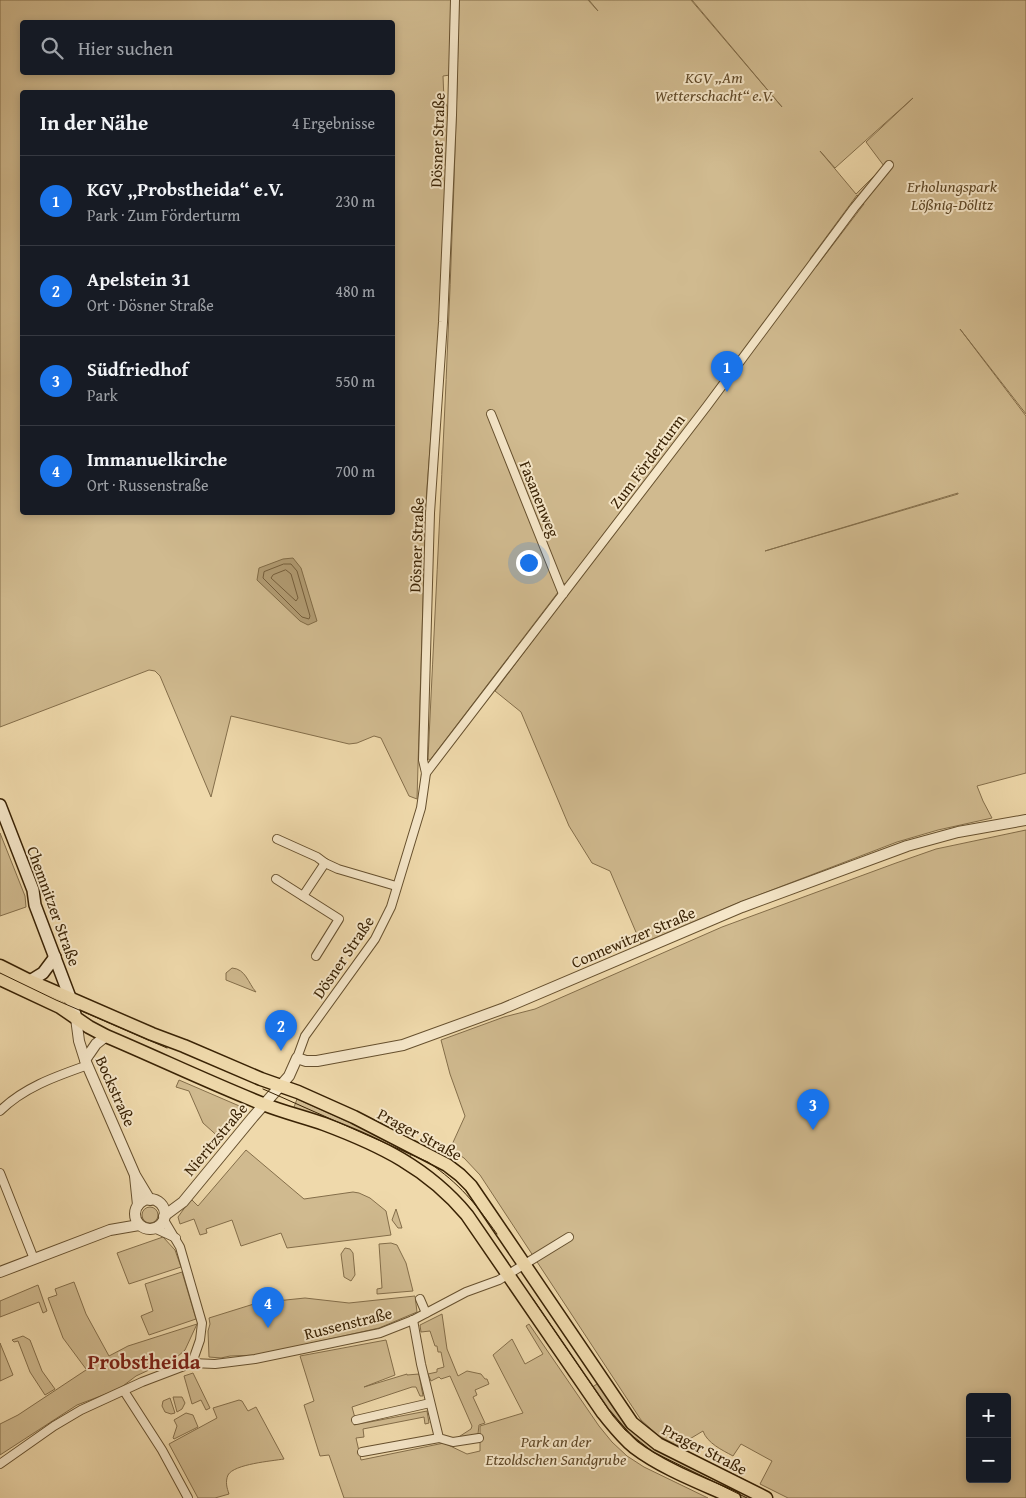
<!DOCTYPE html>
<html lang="de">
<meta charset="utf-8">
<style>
:root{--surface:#171b24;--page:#20242c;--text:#f1f3f6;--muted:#9ea1a6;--line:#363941;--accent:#1a73e8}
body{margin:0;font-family:"Gentium Book Plus",serif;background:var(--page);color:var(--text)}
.controls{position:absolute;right:15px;bottom:15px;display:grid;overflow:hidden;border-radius:5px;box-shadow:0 2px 8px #0003}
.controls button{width:45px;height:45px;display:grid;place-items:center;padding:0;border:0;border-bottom:1px solid var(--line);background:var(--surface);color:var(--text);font:25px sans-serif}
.you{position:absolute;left:528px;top:562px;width:18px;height:18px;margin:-12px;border:4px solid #fff;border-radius:50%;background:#1a73e8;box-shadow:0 0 0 8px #1a73e833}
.badge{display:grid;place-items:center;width:32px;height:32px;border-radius:50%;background:var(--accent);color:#fff;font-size:16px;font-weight:700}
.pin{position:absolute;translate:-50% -41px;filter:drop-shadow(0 1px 2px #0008)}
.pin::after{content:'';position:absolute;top:26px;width:18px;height:15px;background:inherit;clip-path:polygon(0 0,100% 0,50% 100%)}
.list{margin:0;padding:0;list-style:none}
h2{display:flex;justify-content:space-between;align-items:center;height:65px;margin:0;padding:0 20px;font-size:21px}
h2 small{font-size:16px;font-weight:400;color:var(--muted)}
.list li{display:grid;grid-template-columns:32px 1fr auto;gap:15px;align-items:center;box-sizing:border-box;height:90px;padding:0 20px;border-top:1px solid var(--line)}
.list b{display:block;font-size:19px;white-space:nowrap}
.list p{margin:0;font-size:16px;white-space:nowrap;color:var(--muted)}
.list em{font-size:16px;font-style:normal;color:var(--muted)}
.icon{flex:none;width:28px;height:28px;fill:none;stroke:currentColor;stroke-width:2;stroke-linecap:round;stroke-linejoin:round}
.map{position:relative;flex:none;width:1026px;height:1498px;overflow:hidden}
.search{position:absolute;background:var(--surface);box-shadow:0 2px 8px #0003;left:20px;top:20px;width:375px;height:55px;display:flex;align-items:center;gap:12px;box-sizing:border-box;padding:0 18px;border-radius:5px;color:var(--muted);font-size:19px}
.panel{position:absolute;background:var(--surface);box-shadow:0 2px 8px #0003;left:20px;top:90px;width:375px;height:425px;border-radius:5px}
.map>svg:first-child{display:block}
</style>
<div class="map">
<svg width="1026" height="1498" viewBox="0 0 1026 1498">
<rect width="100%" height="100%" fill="#efd9ab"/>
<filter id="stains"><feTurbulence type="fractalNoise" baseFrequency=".004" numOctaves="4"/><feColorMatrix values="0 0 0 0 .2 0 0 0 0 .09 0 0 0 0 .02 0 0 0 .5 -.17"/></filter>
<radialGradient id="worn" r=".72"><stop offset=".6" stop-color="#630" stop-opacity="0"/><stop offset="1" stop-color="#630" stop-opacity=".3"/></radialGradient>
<g fill="#d0ba8f" stroke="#846e4a" fill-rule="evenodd">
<path d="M0 0H451L450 75 443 76 444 100 448 108 441 302 426 501 417 799 409 796 381 738 374 736 357 743 349 744 231 716 211 797 160 676 155 671 149 670 0 727ZM22 22H392V72H22ZM22 92H392V512H22Z"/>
<path d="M459 0H588L598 11 589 0H691L782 107 692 0H1026V414L960 329 1026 416V773L977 786 983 801 992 818 938 830 897 842 738 903 641 944 610 871 592 863 569 826 521 712 495 691 572 588 565 583 430 760 428 759C440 506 454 253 459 0ZM913 98 866 142 884 166 856 194 820 151 835 168ZM857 195 864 204 816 267 810 259ZM958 493V494L765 551Z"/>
<path d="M1026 830V1498H788L760 1484 772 1461 741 1444 733 1456C722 1450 707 1443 703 1431L678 1446 659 1436 641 1420 480 1175 464 1158 450 1149 465 1116 450 1074 441 1040 504 1017 535 1009 722 927 896 863 936 849ZM970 1397H1007V1479H970Z"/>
<path d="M0 833 25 896 26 907 0 916Z"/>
<path d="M232 968C246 969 248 983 256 992L226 980V973Z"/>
<path d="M179 1080 244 1108 245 1111 244 1114 222 1140 203 1123 189 1091 176 1087Z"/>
<path d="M297 1099 413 1151 409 1159 293 1110Z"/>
<path d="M246 1150 304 1199 353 1192 359 1193 370 1198 386 1211 391 1235 287 1248 281 1233 241 1246 232 1220 206 1229 207 1233 200 1235 194 1219 180 1224 178 1217 191 1199 198 1206Z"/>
<circle cx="150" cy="1215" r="8"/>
<path d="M396 1209 402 1228H398L392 1220Z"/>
<path d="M163 1237 175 1250 181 1267 129 1284 117 1253Z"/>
<path d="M391 1243 397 1245 406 1263 413 1291 377 1294V1289L382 1288 379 1244Z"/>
<path d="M345 1248 350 1249 353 1253 355 1275 351 1281 344 1277 341 1254Z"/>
<path d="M182 1272 196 1319 149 1335 141 1316 153 1311 145 1284Z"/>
<path d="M74 1282 86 1314 109 1356 128 1346 197 1324 185 1350 177 1357 136 1376 119 1389 77 1405 0 1455V1424L18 1415 92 1366 86 1369 63 1338 48 1298 57 1295 55 1289Z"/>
<path d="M38 1285 47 1311 43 1313 39 1302 0 1317V1301Z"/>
<path d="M415 1296 417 1312 379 1328 258 1355 230 1356 221 1358 209 1357 208 1331 210 1324 209 1318 257 1303 305 1298 349 1303Z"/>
<path d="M442 1314 447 1349 458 1376 467 1371 481 1374 485 1379H487L489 1384 475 1390 477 1395 473 1397 485 1423 479 1425 478 1434 457 1438 471 1429 472 1426 450 1376 441 1379 439 1377 431 1381 428 1374 437 1372V1369L444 1367 441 1352H438L437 1346H435L430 1331 421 1332 420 1325Z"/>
<path d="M529 1324 599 1426 612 1442 627 1456 644 1467 708 1498H344L329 1455 320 1456 304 1405 314 1401 300 1356 386 1340 395 1375 364 1387 407 1374V1375L419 1374 423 1396H420L416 1387H412L352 1407 355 1418 352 1419 354 1425 427 1411 429 1423 425 1424 424 1417 363 1429 364 1437 356 1438 361 1460 444 1443 467 1454 480 1451V1426L523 1413 493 1355 512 1339 525 1364 543 1354 526 1326Z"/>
<path d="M23 1336 30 1340 42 1371 55 1389 45 1395 30 1372 18 1341 14 1342 12 1340Z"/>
<path d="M0 1343 13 1375 0 1381Z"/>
<path d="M193 1373 210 1408 206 1410 201 1400 192 1404 184 1376Z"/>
<path d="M600 1382 629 1426 758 1498H742L652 1454 623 1431 591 1388Z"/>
<path d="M179 1397H182L185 1403 182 1409 177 1412 173 1397Z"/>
<path d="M170 1398 175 1413 171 1414 165 1412 162 1406 163 1401Z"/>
<path d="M239 1400 242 1401 248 1411 256 1407 284 1459C272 1461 234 1464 228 1475 225 1482 227 1488 229 1494L215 1498H198L169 1444 217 1418 213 1408Z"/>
<path d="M186 1413 193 1415 198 1427 174 1439 173 1438 177 1426 174 1420Z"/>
</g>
<path fill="#b19b72" stroke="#816b46" d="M293 558 301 568 317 621 308 625 300 621 257 580 259 568 283 559Z"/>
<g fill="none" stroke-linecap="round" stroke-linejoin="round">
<g stroke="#755e3b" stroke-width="1">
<path d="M284 564H291L297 571 310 616 309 619 302 617 263 578 264 572Z"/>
<path d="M286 570 291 574 298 598 296 601 271 578 273 575Z"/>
</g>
<defs>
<g id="minor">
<path d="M491 414 563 594"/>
<path d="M426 773 707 406 854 208 889 165"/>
<path d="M277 839 317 857 325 863 338 869 396 886"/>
<path d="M276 879 339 919 316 956"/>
<path d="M303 896 325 863"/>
<path d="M297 1058 305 1036 375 939 391 907 421 808 426 773 423 760 430 513 443 322 452 115 455 0"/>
<path d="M0 1111C24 1087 57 1076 88 1065"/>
<path d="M0 1173 34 1259"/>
<path d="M164 1220 180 1247 202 1323 200 1340 192 1363"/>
<path d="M154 1228 176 1238"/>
<path d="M420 1299 426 1313"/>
<path d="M413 1320 421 1364 439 1438 453 1442 479 1438"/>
<path d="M124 1391 162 1450 188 1498"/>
<path d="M356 1420 430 1403"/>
<path d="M362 1452 439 1438"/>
<path d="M0 1464 54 1426 81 1410 142 1382 192 1363 215 1364 255 1359 380 1333 413 1320 466 1292 499 1280 569 1237"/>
</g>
<g id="tertiary">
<path d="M76 1018 79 1041 85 1060 135 1175 150 1200"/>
<path d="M85 1060 96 1044 106 1036"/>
<path d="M135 1176 138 1205"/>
<circle cx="150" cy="1214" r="15"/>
<path d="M164 1216 183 1202 253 1117 289 1076 297 1058 306 1061H317L403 1045 502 1009 742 907 907 846 958 832 1026 820"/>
<path d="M0 1272 110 1230 139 1225"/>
</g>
<g id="secondary">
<path d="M0 805 33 890 35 905 71 1000 76 1018"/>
<path d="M30 981 43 973 55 957"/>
</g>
<g id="primary">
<path d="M0 966 30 981 152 1034 184 1046 261 1079 298 1092 354 1117 447 1165 460 1175 471 1186 632 1423 658 1444 766 1498"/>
<path d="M0 979 60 1007 89 1027 106 1036C158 1058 210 1083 263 1104 283 1112 304 1117 324 1124 380 1145 428 1168 467 1215L603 1413C613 1425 622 1437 634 1447 663 1469 701 1483 734 1498"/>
</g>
</defs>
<use href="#minor" stroke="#66502e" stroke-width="10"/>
<use href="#tertiary" stroke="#66502e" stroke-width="12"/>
<use href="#secondary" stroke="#392204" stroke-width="14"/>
<use href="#primary" stroke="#392204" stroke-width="15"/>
<use href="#minor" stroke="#f5e6c8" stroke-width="8"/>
<use href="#tertiary" stroke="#f5e6c8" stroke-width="10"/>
<use href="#secondary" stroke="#f5e6c8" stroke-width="11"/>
<use href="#primary" stroke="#efd9ab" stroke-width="12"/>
<g stroke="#392204" stroke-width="1">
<path d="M0 973 56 1000 167 1048"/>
<path d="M263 1089 428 1162C460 1184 475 1203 497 1234"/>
<path d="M533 1299 613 1416 625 1430 653 1452 747 1498"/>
</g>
</g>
<g text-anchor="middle" stroke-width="4" stroke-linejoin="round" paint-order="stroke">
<g font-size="16" font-style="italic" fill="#5f4827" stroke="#f5e6c8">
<text x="714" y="83">KGV „Am<tspan x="714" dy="18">Wetterschacht“ e.V.</tspan></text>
<text x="952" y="192">Erholungspark<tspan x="952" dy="18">Lößnig-Dölitz</tspan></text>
<text x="556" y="1447">Park an der<tspan x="556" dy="18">Etzoldschen Sandgrube</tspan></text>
</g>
<g font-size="16" fill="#392204" stroke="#f5e6c8">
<text transform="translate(437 140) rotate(-88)" y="6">Dösner Straße</text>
<text transform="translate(647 461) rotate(-53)" y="6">Zum Förderturm</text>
<text transform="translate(540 499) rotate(68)" y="6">Fasanenweg</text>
<text transform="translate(416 545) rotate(-88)" y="6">Dösner Straße</text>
<text transform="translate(54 906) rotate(70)" y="6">Chemnitzer Straße</text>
<text transform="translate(633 937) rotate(-23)" y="6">Connewitzer Straße</text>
<text transform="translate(343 957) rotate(-56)" y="6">Dösner Straße</text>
<text transform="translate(116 1091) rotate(66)" y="6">Bockstraße</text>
<text transform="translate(420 1134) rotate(28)" y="6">Prager Straße</text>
<text transform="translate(215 1139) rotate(-50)" y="6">Nieritzstraße</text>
<text transform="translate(348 1323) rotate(-14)" y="6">Russenstraße</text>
<text transform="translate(705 1449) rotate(27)" y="6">Prager Straße</text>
</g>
<g font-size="21" font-weight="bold" fill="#7a1f14" stroke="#f5e6c8">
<text x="144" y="1369">Probstheida</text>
</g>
</g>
<rect width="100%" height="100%" filter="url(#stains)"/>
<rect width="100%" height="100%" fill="url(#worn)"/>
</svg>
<div class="controls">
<button>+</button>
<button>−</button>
</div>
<div class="you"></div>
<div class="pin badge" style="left:727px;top:392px">1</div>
<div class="pin badge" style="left:281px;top:1051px">2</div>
<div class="pin badge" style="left:813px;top:1130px">3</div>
<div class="pin badge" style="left:268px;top:1328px">4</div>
<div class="search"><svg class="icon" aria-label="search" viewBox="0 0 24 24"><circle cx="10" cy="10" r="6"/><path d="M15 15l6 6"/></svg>Hier suchen</div>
<section class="panel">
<h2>In der Nähe<small>4 Ergebnisse</small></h2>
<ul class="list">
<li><span class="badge">1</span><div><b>KGV „Probstheida“ e.V.</b><p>Park · Zum Förderturm</p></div><em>230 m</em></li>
<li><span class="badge">2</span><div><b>Apelstein 31</b><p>Ort · Dösner Straße</p></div><em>480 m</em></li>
<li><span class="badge">3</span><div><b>Südfriedhof</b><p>Park</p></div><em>550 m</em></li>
<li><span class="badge">4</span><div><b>Immanuelkirche</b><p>Ort · Russenstraße</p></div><em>700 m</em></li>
</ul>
</section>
</div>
